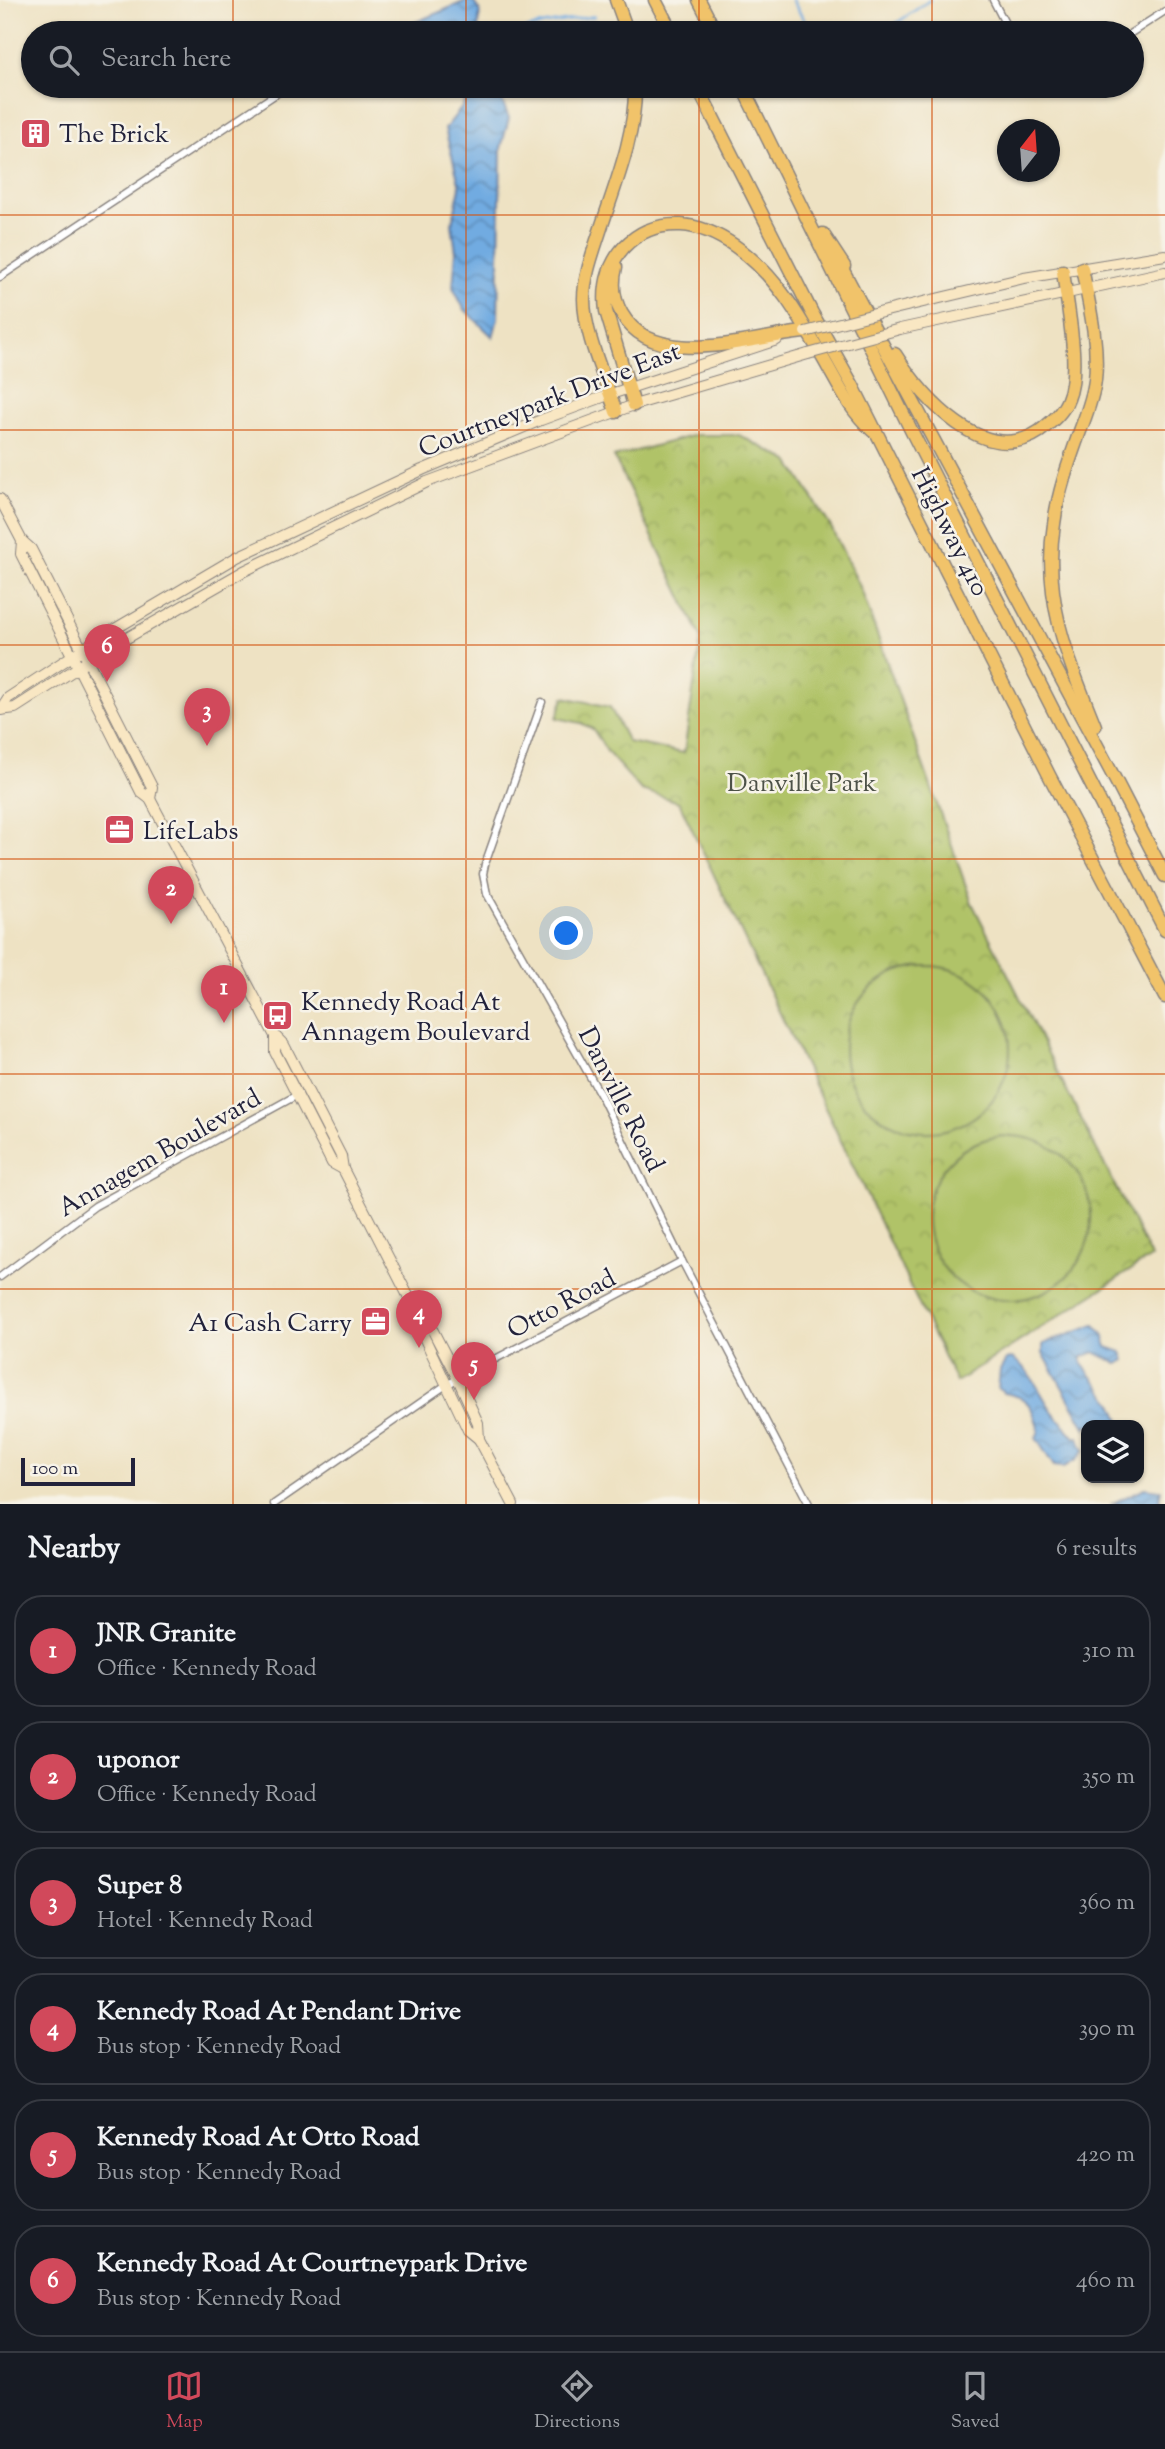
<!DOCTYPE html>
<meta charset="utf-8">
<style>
:root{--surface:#171b24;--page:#242831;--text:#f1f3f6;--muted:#9ea1a6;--line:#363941;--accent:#d1495b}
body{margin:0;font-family:"Sorts Mill Goudy",serif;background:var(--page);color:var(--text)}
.controls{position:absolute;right:21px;bottom:21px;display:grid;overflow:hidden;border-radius:14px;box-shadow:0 2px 5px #0004}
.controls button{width:63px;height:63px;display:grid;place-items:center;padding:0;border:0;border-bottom:2px solid var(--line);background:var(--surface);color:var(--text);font:35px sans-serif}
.compass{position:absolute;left:997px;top:119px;width:63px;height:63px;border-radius:50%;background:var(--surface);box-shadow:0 2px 5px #0004;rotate:17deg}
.scale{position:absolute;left:21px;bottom:18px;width:114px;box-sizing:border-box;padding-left:7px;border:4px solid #22223b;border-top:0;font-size:19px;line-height:24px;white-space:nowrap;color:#22223b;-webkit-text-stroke:5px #f7f3e8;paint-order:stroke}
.you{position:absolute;left:567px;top:934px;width:24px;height:24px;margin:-18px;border:5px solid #fff;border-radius:50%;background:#1a73e8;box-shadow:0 0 0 10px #1a73e833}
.badge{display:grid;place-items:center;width:46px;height:46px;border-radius:50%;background:var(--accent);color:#fff;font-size:23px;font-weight:700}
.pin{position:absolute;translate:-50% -58px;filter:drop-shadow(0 2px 4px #0008)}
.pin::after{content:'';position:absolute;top:37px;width:24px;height:21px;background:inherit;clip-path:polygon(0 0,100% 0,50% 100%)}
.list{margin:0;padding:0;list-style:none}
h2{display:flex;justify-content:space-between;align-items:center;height:91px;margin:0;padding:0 28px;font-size:30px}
h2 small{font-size:23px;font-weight:400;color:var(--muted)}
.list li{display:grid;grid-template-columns:46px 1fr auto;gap:21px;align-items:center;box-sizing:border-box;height:112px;margin:0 14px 14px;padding:0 14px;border:2px solid var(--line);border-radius:28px}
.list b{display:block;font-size:26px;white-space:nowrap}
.list p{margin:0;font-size:23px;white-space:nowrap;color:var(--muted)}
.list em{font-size:23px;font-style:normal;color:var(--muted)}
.icon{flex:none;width:38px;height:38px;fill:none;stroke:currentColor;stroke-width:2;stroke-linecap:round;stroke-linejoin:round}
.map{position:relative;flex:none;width:1165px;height:1504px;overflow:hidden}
.search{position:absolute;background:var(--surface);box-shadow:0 2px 5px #0004;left:21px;right:21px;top:21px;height:77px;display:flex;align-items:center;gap:18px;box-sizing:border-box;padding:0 24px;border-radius:38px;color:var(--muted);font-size:26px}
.sheet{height:847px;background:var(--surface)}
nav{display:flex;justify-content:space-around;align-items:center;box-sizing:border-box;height:98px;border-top:2px solid var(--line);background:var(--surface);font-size:19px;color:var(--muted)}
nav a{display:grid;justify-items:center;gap:4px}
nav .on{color:var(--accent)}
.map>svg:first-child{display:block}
</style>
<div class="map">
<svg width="1165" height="1504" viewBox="0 0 1165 1504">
<defs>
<pattern id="park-crowns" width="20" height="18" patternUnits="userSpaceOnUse" patternTransform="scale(1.75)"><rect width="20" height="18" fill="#b0c367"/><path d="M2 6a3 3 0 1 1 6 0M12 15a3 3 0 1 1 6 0" fill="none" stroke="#97a75a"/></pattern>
<pattern id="water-waves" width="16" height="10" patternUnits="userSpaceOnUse" patternTransform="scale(1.75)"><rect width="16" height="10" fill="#71abe1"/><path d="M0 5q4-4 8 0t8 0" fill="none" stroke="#5c8bb8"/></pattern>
</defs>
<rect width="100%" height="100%" fill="#f7f3e8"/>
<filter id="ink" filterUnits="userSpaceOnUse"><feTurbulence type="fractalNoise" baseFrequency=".0143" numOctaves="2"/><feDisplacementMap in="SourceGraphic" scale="14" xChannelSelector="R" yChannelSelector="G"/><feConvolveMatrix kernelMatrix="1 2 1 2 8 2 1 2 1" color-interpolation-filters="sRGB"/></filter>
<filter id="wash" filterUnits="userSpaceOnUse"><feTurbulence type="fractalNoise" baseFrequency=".00686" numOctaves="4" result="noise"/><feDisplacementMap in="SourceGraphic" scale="28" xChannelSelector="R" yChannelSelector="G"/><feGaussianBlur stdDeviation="1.57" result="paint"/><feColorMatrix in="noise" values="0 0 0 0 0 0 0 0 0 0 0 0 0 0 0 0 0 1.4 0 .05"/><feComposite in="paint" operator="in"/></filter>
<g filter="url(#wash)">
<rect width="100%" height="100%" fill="#eee2c3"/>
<path fill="url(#park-crowns)" stroke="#697251" stroke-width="2" d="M695 435H739L789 461 831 527 861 589 972 903 1151 1257 956 1382 679 802 641 790 608 753 593 729 581 723 557 718 564 697 610 707 628 742 684 753 701 637 614 457Z"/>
<g fill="#b0c367" stroke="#697251" stroke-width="2">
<circle cx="927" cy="1049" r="83"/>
<circle cx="1009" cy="1218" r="82"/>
</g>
<g fill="url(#water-waves)" stroke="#4a668e" stroke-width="2">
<path d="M468 0H472L480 11 478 29 475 33H401L404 27Z"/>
<path d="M472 86H496L509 118 501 148 498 318 493 337 464 309 453 287 456 252 452 224 460 187 445 129 462 107Z"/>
<path d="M1095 1325 1103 1334 1107 1347 1122 1352 1125 1360 1118 1364 1094 1352 1082 1357V1364L1113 1404 1122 1425H1086V1429L1043 1353V1344Z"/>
<path d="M1012 1358C1032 1370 1040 1395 1053 1412 1060 1421 1068 1429 1075 1438L1078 1437 1084 1450 1076 1460 1064 1467 1054 1466 1036 1438 1039 1431C1033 1406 1028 1396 1003 1393L1002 1390 998 1389 1000 1370 1006 1360Z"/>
<path d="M1145 1488 1161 1490 1159 1500 1163 1504H1111Z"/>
</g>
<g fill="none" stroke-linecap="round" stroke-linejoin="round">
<g stroke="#71abe1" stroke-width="2.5">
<path d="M792 0 812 33"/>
<path d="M513 33 541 25 595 16"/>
<path d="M882 33 930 0"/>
</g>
</g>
</g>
<g filter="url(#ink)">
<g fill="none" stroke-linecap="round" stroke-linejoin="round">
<defs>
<g id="minor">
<path d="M993 0 1010 33"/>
<path d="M1131 33 1165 11"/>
<path d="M0 277 288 86"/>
<path d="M542 702 485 864 483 874 487 894 601 1096 682 1261 809 1504"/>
<path d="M0 1277 95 1206 299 1094"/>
<path d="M274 1504 446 1385 682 1261"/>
</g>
<g id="secondary">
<path d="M894 309 1024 278 1165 255"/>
<path d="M900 329 1165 272"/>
<path d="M0 499 22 541 31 549 152 787 150 799"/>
<path d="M22 541 21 554 141 792 150 799 275 1036 284 1045 341 1156 343 1169 420 1319 424 1337 468 1430 479 1439"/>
<path d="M0 710 8 698 98 639 237 557 422 470 541 420 611 394 777 340"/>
<path d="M0 710 15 708 99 654 244 571 427 482 634 405 808 354"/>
<path d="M275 1036V1052L332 1163 343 1169"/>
<path d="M420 1319 433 1331 458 1379 478 1423 479 1439 513 1504"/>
</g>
<g id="motorway">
<path d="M616 0 628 33"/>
<path d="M655 0 672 33"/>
<path d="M699 0 716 33"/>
<path d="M697 86 812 313 853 386 1049 775 1165 997"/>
<path d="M742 86 912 432 1165 930"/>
<path d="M823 234 844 266"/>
<path d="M838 261 1117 783 1165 876"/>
<path d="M616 267C612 283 613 299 622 314 655 372 753 336 805 332"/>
<path d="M1082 268C1089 304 1099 344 1095 380 1093 398 1086 415 1080 431 1069 462 1058 492 1054 524 1042 598 1068 659 1095 726"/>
<path d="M895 354C922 397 984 469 1040 431 1051 422 1063 413 1068 399 1081 368 1067 306 1063 271"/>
<path d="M634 405 606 311C603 287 607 266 624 247 639 231 658 224 681 225 700 226 719 235 735 246 778 276 802 321 828 367 842 392 851 411 873 431"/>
<path d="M616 412C605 378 584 334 584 299 584 276 593 253 600 231 615 185 636 135 635 86"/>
</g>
</defs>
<use href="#minor" stroke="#88827f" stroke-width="9"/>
<use href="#secondary" stroke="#88827f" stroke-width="12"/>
<use href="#motorway" stroke="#88827f" stroke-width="15"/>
<use href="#minor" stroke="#fff" stroke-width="6"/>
<use href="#secondary" stroke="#f9e7c3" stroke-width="10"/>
<use href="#motorway" stroke="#f1c36a" stroke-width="12"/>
<defs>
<g id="secondary-bridge">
<path d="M805 332 894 309"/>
<path d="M808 354 900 329"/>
</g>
</defs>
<use href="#secondary-bridge" stroke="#88827f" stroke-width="12" stroke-linecap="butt"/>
<use href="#secondary-bridge" stroke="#f9e7c3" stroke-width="10"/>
</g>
</g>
<path fill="none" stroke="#d45411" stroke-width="2" stroke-opacity="0.55" d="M233 0V33M466 0V33M699 0V33M932 0V33M233 86V1504M466 86V1504M699 86V1504M932 86V1504M0 215H1165M0 430H1165M0 645H1165M0 859H1165M0 1074H1165M0 1289H1165"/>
<defs>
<symbol id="building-square" viewBox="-11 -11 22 22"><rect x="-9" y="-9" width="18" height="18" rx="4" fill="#d1495b" stroke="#f7f3e8"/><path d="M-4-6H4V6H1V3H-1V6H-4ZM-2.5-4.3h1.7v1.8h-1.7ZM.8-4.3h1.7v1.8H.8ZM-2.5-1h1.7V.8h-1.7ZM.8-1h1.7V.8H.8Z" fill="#fff"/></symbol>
<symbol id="office-square" viewBox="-11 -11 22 22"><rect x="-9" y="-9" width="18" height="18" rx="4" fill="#d1495b" stroke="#f7f3e8"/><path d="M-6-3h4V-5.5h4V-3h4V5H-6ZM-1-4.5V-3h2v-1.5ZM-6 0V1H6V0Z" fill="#fff"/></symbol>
<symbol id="bus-square" viewBox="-11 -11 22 22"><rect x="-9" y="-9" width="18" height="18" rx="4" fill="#d1495b" stroke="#f7f3e8"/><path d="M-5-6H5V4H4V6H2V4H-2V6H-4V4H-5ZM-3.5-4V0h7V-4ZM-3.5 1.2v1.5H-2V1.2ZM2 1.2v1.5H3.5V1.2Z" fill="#fff"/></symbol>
</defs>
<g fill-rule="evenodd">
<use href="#building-square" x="18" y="116" width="35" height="35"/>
<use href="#office-square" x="102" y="812" width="35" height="35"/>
<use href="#bus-square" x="260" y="998" width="35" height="35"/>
<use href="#office-square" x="358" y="1304" width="35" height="35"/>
</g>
<g text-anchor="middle" stroke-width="5" stroke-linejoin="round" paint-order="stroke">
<g font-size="26" fill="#22223b" stroke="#f7f3e8" text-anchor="start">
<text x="59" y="142">The Brick</text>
<text x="143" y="839">LifeLabs</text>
<text x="301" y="1010">Kennedy Road At<tspan x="301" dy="30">Annagem Boulevard</tspan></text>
<text x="352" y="1331" text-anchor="end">A1 Cash Carry</text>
</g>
<g font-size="26" fill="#22223b" stroke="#f7f3e8">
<text transform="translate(549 399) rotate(-21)" y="9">Courtneypark Drive East</text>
<text transform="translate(951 531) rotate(63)" y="9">Highway 410</text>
<text transform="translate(622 1099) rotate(63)" y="9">Danville Road</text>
<text transform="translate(159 1152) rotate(-30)" y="9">Annagem Boulevard</text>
<text transform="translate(561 1303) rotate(-28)" y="9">Otto Road</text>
</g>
<g font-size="26" fill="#4d5248" stroke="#f7f3e8">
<text x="802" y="791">Danville Park</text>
</g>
</g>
</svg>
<div class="controls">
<button><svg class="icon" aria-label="layers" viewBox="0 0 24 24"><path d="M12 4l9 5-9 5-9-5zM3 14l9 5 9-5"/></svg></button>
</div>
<svg class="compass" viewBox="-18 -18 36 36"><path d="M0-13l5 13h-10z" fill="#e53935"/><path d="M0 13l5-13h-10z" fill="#9ea1a6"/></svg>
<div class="scale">100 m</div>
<div class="you"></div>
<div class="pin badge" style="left:224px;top:1023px">1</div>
<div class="pin badge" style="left:171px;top:924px">2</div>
<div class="pin badge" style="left:207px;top:746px">3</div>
<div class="pin badge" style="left:419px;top:1348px">4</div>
<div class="pin badge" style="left:474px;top:1400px">5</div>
<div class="pin badge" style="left:107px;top:682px">6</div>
<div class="search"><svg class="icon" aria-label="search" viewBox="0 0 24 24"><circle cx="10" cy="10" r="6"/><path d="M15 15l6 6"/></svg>Search here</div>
</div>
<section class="sheet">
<h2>Nearby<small>6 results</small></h2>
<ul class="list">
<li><span class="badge">1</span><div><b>JNR Granite</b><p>Office · Kennedy Road</p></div><em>310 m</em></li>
<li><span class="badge">2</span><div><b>uponor</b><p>Office · Kennedy Road</p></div><em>350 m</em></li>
<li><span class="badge">3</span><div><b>Super 8</b><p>Hotel · Kennedy Road</p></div><em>360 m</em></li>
<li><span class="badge">4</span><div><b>Kennedy Road At Pendant Drive</b><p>Bus stop · Kennedy Road</p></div><em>390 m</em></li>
<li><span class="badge">5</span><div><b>Kennedy Road At Otto Road</b><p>Bus stop · Kennedy Road</p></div><em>420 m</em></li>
<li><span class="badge">6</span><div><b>Kennedy Road At Courtneypark Drive</b><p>Bus stop · Kennedy Road</p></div><em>460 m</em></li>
</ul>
</section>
<nav>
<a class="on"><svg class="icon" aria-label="map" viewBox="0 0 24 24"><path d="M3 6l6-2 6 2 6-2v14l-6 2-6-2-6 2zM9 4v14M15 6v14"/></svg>Map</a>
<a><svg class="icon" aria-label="directions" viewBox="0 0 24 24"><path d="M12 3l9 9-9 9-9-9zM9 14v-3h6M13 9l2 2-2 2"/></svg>Directions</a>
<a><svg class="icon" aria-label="saved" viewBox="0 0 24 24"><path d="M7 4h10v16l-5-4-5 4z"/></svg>Saved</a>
</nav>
